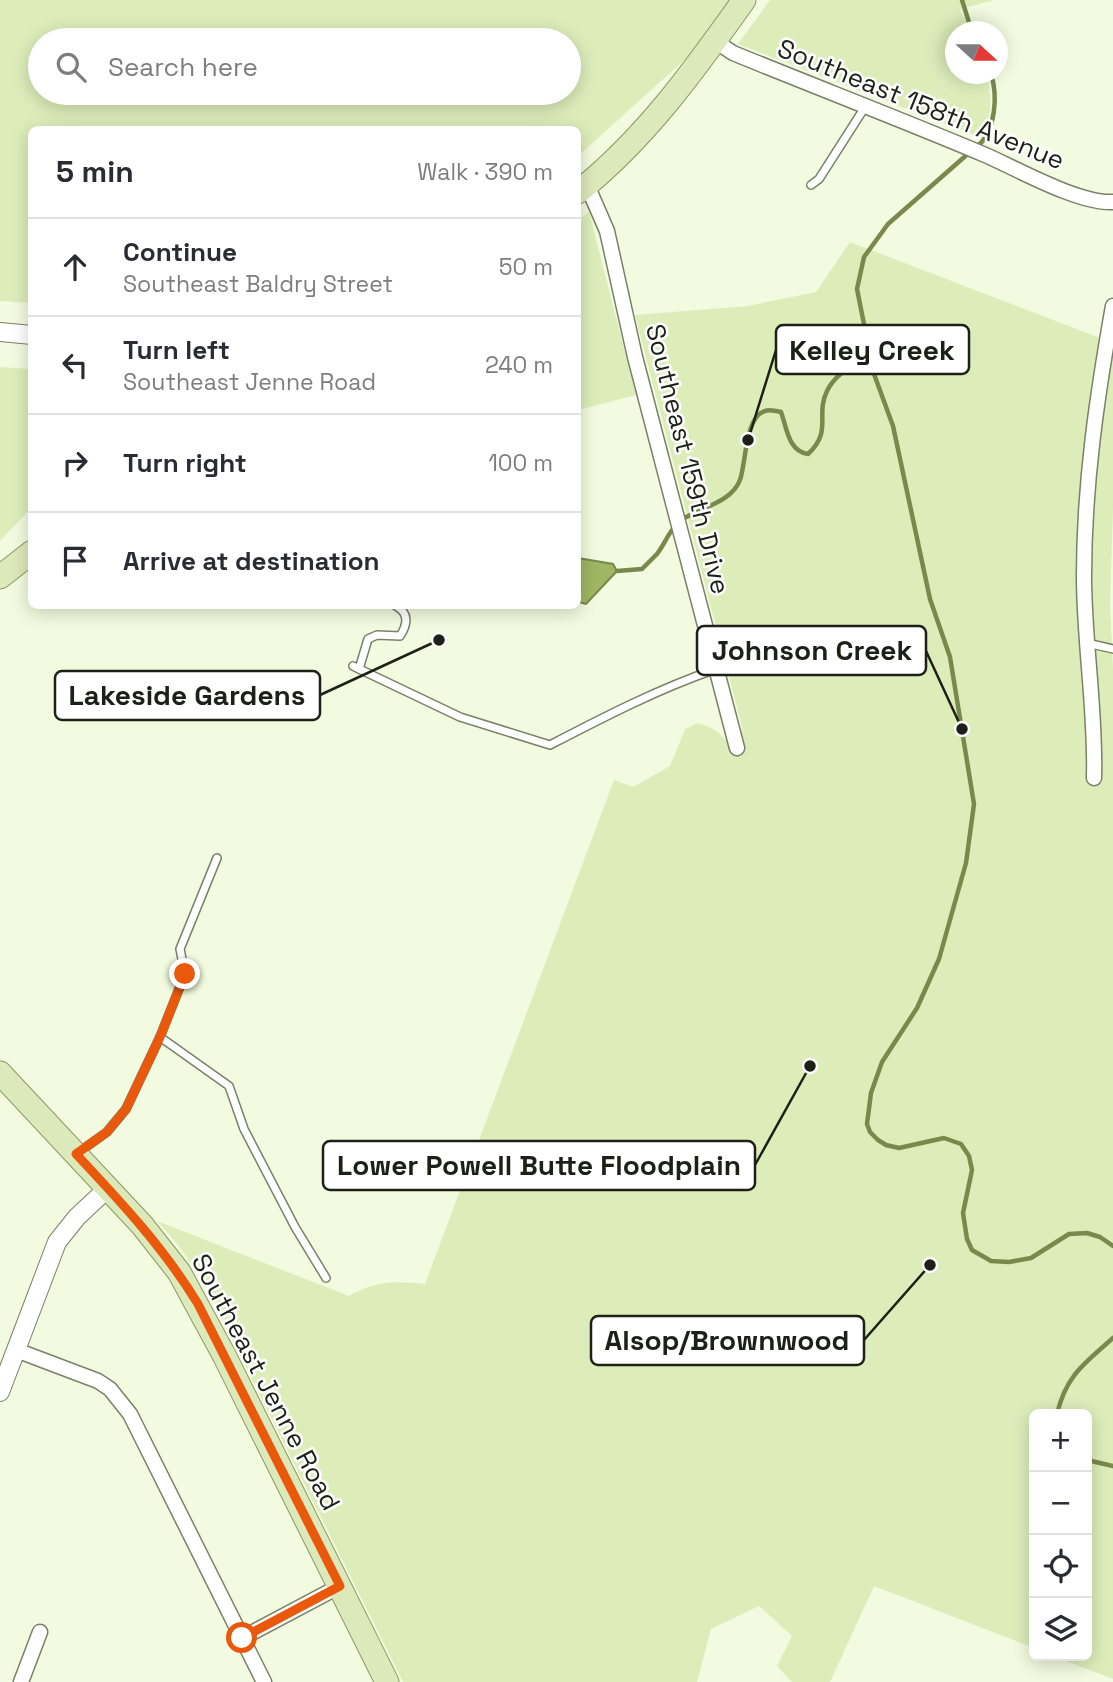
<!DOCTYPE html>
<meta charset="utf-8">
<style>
:root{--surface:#fff;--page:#f2f2f3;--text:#2b2b33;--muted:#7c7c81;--line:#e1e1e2}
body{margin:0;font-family:"Space Grotesk",sans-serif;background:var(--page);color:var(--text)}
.controls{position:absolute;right:21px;bottom:21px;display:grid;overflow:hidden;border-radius:10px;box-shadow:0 4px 18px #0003}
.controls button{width:63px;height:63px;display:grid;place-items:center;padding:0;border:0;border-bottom:2px solid var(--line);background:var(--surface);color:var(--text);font:35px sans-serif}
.compass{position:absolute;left:945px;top:21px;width:63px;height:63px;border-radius:50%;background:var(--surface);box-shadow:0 4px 18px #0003;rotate:111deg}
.stop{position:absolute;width:21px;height:21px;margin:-16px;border:5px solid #ea580c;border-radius:50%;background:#fff}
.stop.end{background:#ea580c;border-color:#fff;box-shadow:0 2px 7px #0008}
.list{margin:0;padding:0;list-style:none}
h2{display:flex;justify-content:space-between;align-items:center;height:91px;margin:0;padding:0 28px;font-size:30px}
h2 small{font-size:23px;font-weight:400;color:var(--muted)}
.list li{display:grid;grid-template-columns:46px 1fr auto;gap:21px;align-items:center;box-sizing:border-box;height:98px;padding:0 28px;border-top:2px solid var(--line)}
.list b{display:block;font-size:26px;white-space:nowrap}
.list p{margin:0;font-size:23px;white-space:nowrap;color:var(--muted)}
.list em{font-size:23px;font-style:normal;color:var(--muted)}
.icon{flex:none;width:38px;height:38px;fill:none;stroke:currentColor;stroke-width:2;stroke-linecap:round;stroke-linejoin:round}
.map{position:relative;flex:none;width:1113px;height:1682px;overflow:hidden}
.search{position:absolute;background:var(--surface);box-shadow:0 4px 18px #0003;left:28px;top:28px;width:553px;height:77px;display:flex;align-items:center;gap:18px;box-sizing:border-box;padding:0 24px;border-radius:38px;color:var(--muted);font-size:26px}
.panel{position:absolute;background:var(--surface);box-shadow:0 4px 18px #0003;left:28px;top:126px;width:553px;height:483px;border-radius:10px}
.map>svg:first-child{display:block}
</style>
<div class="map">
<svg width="1113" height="1682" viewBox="0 0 1113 1682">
<rect width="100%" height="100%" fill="#f2fbdf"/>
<g fill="#ddedba" fill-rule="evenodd">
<path d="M0 0H735L711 36 578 156V130H32L31 303 0 301ZM40 40H569V93H40Z"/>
<path d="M770 0H994L960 9 970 31 956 32V74H987C991 97 995 118 977 136L738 44Z"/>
<path d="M589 212 636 395 578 410V220Z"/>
<path d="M850 242 1095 336 1113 340V510L1110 603 1113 669V1679L1053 1656H1087V1414H1034V1648L874 1586 830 1682H792L777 1666 792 1636 759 1606 711 1629 697 1682H403L230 1335V1330C210 1290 188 1254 157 1221L349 1296C376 1280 395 1281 425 1284L614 780 633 787 670 766 685 729 698 723C715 728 724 735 733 751L736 750 742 727 635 315 748 306 816 292Z"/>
<path d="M0 367 31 369 32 507 0 541Z"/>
</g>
<path fill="#9fb663" stroke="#78894c" stroke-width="2" d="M578 558 613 564 617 571 586 604 578 602Z"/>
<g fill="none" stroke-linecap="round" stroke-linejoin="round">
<g stroke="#78894c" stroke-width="4.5">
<path d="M962 0 972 32"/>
<path d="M977 147C996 130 998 96 991 74"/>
<path d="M970 152 888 224 864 257 857 289 874 374 893 426 930 599 950 657 974 804 966 863 939 959 917 1008 882 1062 871 1093 867 1124 870 1132 878 1140 886 1145 899 1148 944 1138 961 1144 969 1156 972 1170 963 1213 967 1239 972 1250 991 1261 1009 1262 1031 1258 1069 1234 1087 1233 1100 1237 1113 1246"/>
<path d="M617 571 642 569C647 564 652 559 657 554 666 542 670 528 683 519 701 507 731 503 740 480 746 464 745 416 765 411 769 409 777 411 781 412 787 428 788 451 808 454 833 431 815 415 827 391 835 374 855 364 870 354"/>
<path d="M1057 1414C1066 1375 1085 1363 1113 1338"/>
<path d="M1087 1460 1113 1466"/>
</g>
<defs>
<g id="service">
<path d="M811 185 819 179 865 107"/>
<path d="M1087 643 1113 649"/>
<path d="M353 666 460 717 550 745C604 717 658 689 716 669"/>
<path d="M359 669 368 639 377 635 400 636C408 624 409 613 396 606"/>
<path d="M160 1037 229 1086 244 1129 295 1227 326 1278"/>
<path d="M79 1152 107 1132 126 1109 160 1037 185 974 180 949 217 858"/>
</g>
<g id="minor">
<path d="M715 41 733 53C816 87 900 119 983 154 1016 168 1078 204 1113 202"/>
<path d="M587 185 607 231 635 357 737 748"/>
<path d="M1094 778C1096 710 1084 643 1084 576 1084 484 1097 396 1113 306"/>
<path d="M16 1350 98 1381 110 1389 130 1414 264 1682"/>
<path d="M242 1638 340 1586"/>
<path d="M21 1682 40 1632"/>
</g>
<g id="tertiary">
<path d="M0 332 32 335"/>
<path d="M0 1392 57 1242 77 1217 108 1188"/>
</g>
<g id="primary">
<path d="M578 192C645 139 695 69 744 0"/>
<path d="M0 577 32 552"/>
<path d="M0 1073 142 1225 179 1272 224 1355 387 1682"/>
</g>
</defs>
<use href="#service" stroke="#798168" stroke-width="10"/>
<use href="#minor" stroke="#798168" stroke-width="17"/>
<use href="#tertiary" stroke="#798168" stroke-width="20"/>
<use href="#primary" stroke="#8a9963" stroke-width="25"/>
<use href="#service" stroke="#fff" stroke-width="7"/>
<use href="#minor" stroke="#fff" stroke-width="14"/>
<use href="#tertiary" stroke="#fff" stroke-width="18"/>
<use href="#primary" stroke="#dce9ba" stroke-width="23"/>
</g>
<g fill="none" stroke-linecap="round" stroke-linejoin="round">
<path stroke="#ea580c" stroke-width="9" d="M185 974 160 1037 126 1109 107 1132 76 1154C121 1202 164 1248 198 1304L340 1586 242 1638"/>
</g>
<g text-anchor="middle" stroke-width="5" stroke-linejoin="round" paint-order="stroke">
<g font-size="26" fill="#1d2016" stroke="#fff">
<text transform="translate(921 104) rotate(22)" y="9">Southeast 158th Avenue</text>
<text transform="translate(688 459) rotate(76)" y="9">Southeast 159th Drive</text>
<text transform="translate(266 1382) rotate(62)" y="9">Southeast Jenne Road</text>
</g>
</g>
<path fill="none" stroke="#1d2016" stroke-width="2.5" d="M748 440L776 350M962 729L926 651M439 640L320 695M810 1066L755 1165M930 1265L864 1340"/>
<g fill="#1d2016" stroke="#fff" stroke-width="2.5">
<circle cx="748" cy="440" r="7"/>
<circle cx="962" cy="729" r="7"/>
<circle cx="439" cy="640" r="7"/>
<circle cx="810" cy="1066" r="7"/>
<circle cx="930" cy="1265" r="7"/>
</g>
<g fill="#fff" stroke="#1d2016" stroke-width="2.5">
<rect x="776" y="325" width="193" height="49" rx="7"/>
<rect x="697" y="626" width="229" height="49" rx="7"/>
<rect x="55" y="671" width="265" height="49" rx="7"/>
<rect x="323" y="1141" width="432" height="49" rx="7"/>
<rect x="591" y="1316" width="273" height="49" rx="7"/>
</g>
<g font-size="28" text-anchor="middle" font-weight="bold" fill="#1d2016">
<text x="872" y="360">Kelley Creek</text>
<text x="812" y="660">Johnson Creek</text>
<text x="187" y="705">Lakeside Gardens</text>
<text x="539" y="1175">Lower Powell Butte Floodplain</text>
<text x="727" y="1350">Alsop/Brownwood</text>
</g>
</svg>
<div class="controls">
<button>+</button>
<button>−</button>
<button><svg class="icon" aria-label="locate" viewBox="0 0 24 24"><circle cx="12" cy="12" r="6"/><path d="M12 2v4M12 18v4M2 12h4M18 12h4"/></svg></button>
<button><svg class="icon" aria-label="layers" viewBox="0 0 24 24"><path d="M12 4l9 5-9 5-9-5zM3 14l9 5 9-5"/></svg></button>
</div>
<svg class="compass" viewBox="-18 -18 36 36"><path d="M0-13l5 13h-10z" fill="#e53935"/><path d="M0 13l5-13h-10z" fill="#7c7c81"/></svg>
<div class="stop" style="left:242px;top:1638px"></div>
<div class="stop end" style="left:185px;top:974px"></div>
<div class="search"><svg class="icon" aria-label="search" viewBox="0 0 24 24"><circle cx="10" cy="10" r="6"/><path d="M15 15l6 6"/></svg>Search here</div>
<section class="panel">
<h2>5 min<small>Walk · 390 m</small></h2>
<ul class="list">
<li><svg class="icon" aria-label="ahead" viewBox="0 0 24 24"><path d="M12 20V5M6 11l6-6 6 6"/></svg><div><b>Continue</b><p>Southeast Baldry Street</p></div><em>50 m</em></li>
<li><svg class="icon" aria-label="left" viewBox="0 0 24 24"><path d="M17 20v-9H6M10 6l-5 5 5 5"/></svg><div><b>Turn left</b><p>Southeast Jenne Road</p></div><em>240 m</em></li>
<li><svg class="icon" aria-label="right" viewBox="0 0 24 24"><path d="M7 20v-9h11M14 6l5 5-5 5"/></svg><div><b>Turn right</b></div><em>100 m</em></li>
<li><svg class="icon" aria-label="arrive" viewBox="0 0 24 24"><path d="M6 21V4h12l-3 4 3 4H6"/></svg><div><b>Arrive at destination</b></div></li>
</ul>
</section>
</div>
